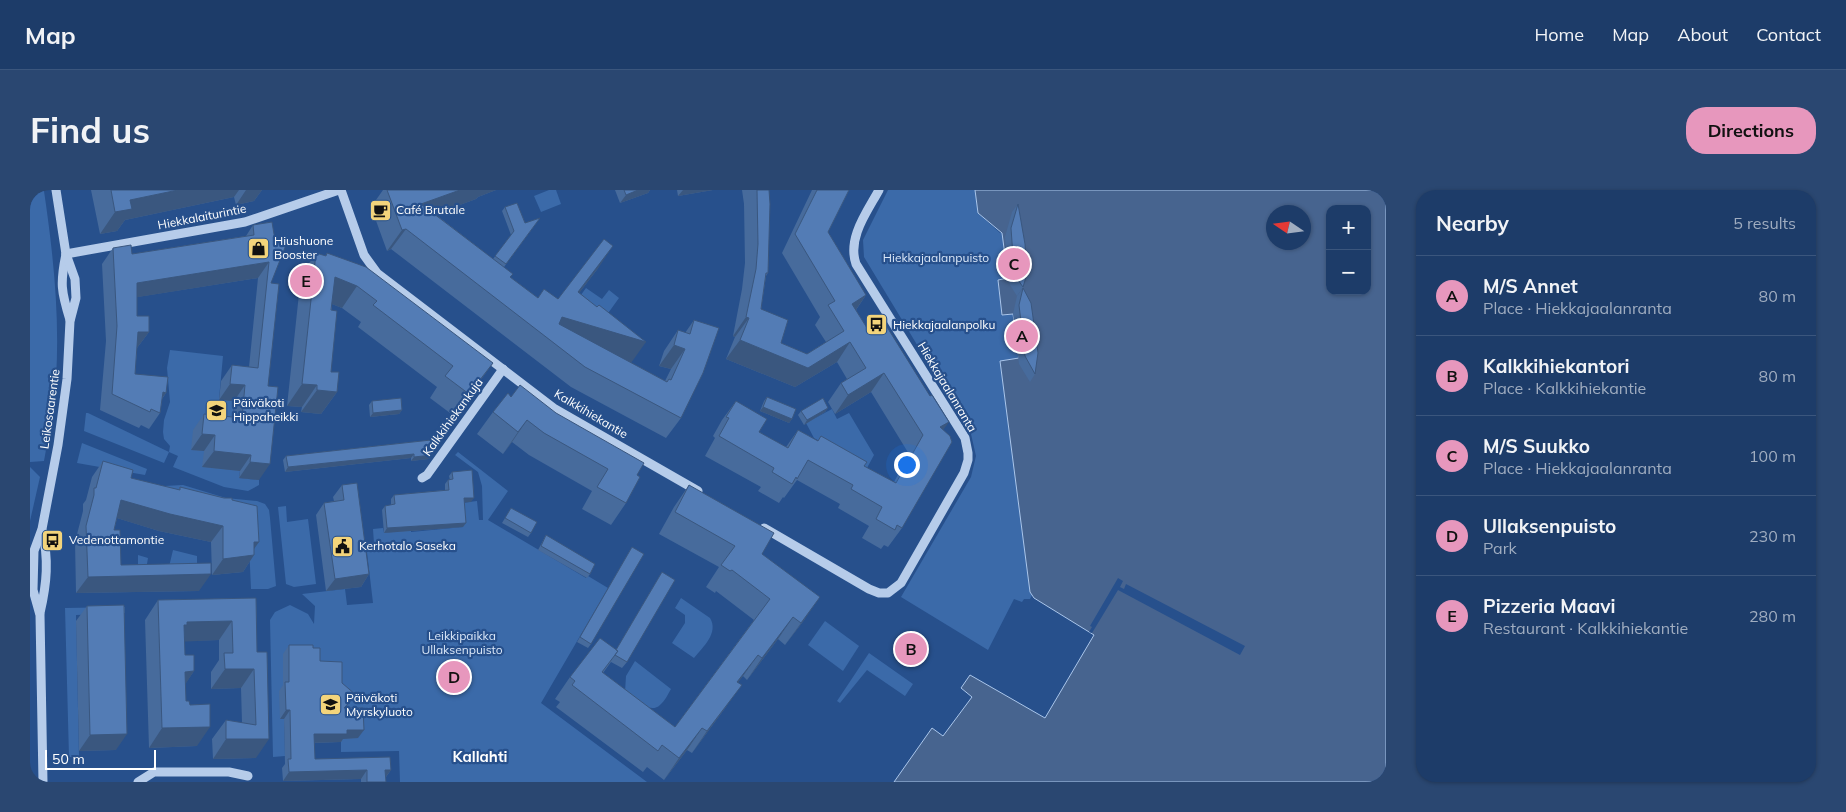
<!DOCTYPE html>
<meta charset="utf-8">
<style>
:root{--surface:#1d3c69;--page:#2a4771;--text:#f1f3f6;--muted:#a0adc0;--line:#3b567d;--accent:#e797bd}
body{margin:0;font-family:Mulish,sans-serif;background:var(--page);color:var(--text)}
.controls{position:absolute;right:15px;top:15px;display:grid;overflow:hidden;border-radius:10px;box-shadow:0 1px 4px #0004}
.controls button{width:45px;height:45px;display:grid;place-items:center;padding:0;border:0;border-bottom:1px solid var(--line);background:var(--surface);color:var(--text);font:25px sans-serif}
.compass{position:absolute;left:1236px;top:15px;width:45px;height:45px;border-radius:50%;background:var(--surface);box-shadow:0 1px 4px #0004;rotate:283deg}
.scale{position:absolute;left:15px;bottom:12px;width:111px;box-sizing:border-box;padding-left:5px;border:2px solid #fff;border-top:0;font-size:14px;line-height:18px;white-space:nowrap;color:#fff;-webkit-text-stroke:4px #27508c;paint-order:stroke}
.you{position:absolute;left:876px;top:274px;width:18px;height:18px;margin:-12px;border:4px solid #fff;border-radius:50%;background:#1a73e8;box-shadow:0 0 0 8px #1a73e833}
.badge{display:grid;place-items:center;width:32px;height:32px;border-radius:50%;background:var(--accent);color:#111;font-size:16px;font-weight:700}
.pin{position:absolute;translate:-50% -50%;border:2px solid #fff;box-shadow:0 1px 5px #0006}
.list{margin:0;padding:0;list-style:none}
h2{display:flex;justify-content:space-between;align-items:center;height:65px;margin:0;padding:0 20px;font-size:21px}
h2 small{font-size:16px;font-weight:400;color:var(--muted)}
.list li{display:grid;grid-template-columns:32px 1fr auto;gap:15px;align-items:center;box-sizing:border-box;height:80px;padding:0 20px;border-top:1px solid var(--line)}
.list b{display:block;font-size:19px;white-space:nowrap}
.list p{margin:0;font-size:16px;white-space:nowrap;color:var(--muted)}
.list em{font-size:16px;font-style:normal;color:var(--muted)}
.map{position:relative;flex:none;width:1356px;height:592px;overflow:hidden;border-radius:20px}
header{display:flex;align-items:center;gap:30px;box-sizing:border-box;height:70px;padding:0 25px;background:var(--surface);border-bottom:1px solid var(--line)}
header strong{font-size:24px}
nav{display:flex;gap:28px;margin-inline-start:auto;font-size:18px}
.intro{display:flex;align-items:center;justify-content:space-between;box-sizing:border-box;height:120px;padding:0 30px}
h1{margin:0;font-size:35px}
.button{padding:12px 22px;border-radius:20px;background:var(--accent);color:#111;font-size:18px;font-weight:700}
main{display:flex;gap:30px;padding:0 30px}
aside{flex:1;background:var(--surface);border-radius:20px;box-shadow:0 1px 4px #0004}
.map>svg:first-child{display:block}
</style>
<header>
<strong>Map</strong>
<nav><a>Home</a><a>Map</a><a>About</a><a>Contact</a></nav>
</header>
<div class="intro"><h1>Find us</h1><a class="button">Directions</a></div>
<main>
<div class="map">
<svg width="1356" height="592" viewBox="0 0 1356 592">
<rect width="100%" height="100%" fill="#27508c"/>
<g fill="#3b6aa9">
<path d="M0 0 14 1C23 62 30 126 26 188 25 215 19 243 14 271L0 272Z"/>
<path d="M519 0H526L531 14 511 22 504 6Z"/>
<path d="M858 0H945L948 23 970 43 972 42 978 89 968 90 972 125 983 124 989 168 970 171 1002 405 1000 409H994L992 412 984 409 958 460 871 407 941 287 946 266 941 244 834 67 833 50Z"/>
<path d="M556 98 572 109 579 100 589 108 571 133 545 113Z"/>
<path d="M140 160 193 166 189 209 204 211 201 244 174 261 210 281 209 288 229 290V295L218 301 194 297 143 277 148 266 139 262 134 273 54 241 56 223H58L139 262 140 256 134 249 133 242 134 230 140 212 137 178Z"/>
<path d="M802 219 807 229 819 223 844 265 837 278 784 248 776 233Z"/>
<path d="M52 253 117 279 115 285 47 273Z"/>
<path d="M428 262 478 301 458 330 556 388 558 386 578 398 511 513 617 592H370L369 561 311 562V537L253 501 250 529H254L255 566 243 567 240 430 245 422 260 415 278 424 284 434 285 416 272 404 315 399 317 415 343 413 336 354H344L343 339 353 338 354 343 381 340V342L433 337 431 313 447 311 449 330H453L452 296 448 282 425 265Z"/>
<path d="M0 277 10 287 0 331Z"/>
<path d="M153 295 196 308 227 311 235 314 239 320 240 328 246 396 238 399H221L218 332 130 311 134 296Z"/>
<path d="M256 316 257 332 278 329 286 394 264 397 256 394 248 317Z"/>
<path d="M143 360 167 366V385H108V365L118 368 116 380 138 381Z"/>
<path d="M651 408 680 428C689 443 673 457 664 468L642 453 655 433V425L645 418Z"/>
<path d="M95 417V423L46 425 49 567H39L35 418Z"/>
<path d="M795 431 829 456 813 481 778 455Z"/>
<path d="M839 463 883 494 875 506 837 480 810 513 807 511Z"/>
<path d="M605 471 641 499C638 504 635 511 630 515 620 525 603 508 595 502L596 486Z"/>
</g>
<path fill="#47648f" stroke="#aac6eb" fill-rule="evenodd" d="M945 0H1356V592H864L902 538 913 546 942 507 931 498 940 485 1015 528 1064 445 1004 408 1000 402 970 171 989 168 983 124 972 125 968 90 978 88 972 43 948 23ZM1300 19H1337V101H1300ZM1244 22H1274V52H1244Z"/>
<path fill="#27508c" d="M1088 388 1093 391 1090 397 1094 399 1096 394 1215 456 1210 465 1088 400 1062 443 1059 442 1062 437 1060 436Z"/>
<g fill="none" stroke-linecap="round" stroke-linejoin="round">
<g stroke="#b6ccea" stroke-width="9">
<path d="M311 0 334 65 347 83 525 219 668 301"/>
<path d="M36 64 215 32 309 0"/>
<path d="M36 64C30 93 31 101 40 130"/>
<path d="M392 288 397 285 473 179"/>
<path d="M734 338 839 399 849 403H858L871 393 934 283 938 270V263L935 248 826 74C817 48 837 22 849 0"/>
<path d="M10 423C17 393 19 369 12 340"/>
<path d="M13 592 10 425 3 400 4 361 12 339 28 255 37 189 40 131 46 108 45 89 36 64 26 0"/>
<path d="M108 592 124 582H199L218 586"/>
</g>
</g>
<g fill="#476b9c">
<path d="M61 0H232L224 11 206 15 204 7 95 30 87 41 70 44Z"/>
<path d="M353 0H466L448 7 446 9 405 24 463 69 481 45 472 21 475 17 495 33 510 28 474 77 480 87 508 108 528 109 569 77 549 103 601 173 635 191 641 179 629 176 634 161 648 140 655 143 664 130 651 228 636 248 541 197 361 59 357 61 341 17Z"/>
<path d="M585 0H620L618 3 590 13Z"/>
<path d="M647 0H683L648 6Z"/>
<path d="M712 0H739L738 83 736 86 731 119 751 153 777 164 796 152 785 135 790 127 752 63 782 0H819L798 42 836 105 826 120 837 138 913 240 872 338 858 357 854 355 851 359 832 348 839 336 808 318 810 314 767 290 754 308 753 307 749 313 728 301 731 297 675 266 685 248 683 246 692 230 706 211 729 242 756 257 768 240 788 251 791 246 834 276 864 292 879 264 841 202 805 224 798 212 811 193 817 189 807 172 765 197 696 169 705 147 703 146 712 99 715 73 714 14Z"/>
<path d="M988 14 993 97 987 106 980 95 978 89 975 47 982 22Z"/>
<path d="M242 32 241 93 238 196 229 290 209 288 210 281 172 277 174 261 161 260 163 240 174 224 203 227 204 211 189 210 191 191 202 175 219 177 228 88 107 107V126L119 142 107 158 105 184 136 203 132 209 130 223 119 239 111 235 109 238 70 220 76 151 72 74 83 58 102 64 216 46 223 35Z"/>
<path d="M286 63 295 66 297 63 463 173 447 195 424 226 400 208 407 197 328 137 331 132 312 118 302 114 301 182 307 202 291 224 271 222 272 217 257 216 271 85Z"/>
<path d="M993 98 1005 184 1000 192 989 174 983 124 987 106Z"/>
<path d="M481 207 607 285 596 313 581 335 552 319 562 301 499 265 482 252 473 264 447 244 463 222Z"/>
<path d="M737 207 762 229 759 233 730 221 734 211Z"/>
<path d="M342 211 372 220 369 224 340 227 339 215Z"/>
<path d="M798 218 795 222 774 235 768 225 771 221Z"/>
<path d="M401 250 402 265 399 269 381 271V268L255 282 253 270 256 266Z"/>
<path d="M73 271 101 288 148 300 150 297 202 310 224 358V365L213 382 182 385 181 352 129 341 87 328 84 340 91 375 169 401 46 403 45 352 53 321V314L56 310 62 287Z"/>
<path d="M422 282 441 312H434L436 333 433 337 354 343 352 320 355 316 361 315V309L364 305 415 300V294L418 290H420L419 286Z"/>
<path d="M312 295 339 384 331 397 296 401 286 325 294 313 304 311 303 307Z"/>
<path d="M659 295 732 364 775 429 755 455 748 449 717 490 713 486 708 492 696 517 662 563 657 560 634 590 617 577 613 582 526 517 530 512 525 509 540 487 586 460 632 382 597 472 592 478 581 472 573 483 645 537 724 430 686 401 685 403 676 397 689 377 629 344 644 317Z"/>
<path d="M481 318 501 343 498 347 472 333Z"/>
<path d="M516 345 560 384 557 388 508 360Z"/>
<path d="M602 357 561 454 558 458 547 452Z"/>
<path d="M226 408 227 462 226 568 183 569 182 549 196 530 212 533 211 498 181 499V482L189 470V450L154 451 155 465 164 481 155 494 156 511 167 556 119 558 115 430 128 410Z"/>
<path d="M57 416 86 560 49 561 46 431Z"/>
<path d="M259 455 283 458 290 471 312 493 320 513 315 518 328 548 313 549 311 552 284 553 285 569 361 580 356 587V592H331V589L253 591 252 578 255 574 254 529H250L249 501 253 495V464Z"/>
</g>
<g fill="#3a577f">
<path d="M148 0H209L204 7 95 30 87 41 70 44 85 22 100 10Z"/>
<path d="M216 0H232L224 11 206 15Z"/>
<path d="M430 0H466L448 7 446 9 376 35 391 14Z"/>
<path d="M608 0H620L618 3 590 13 596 5Z"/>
<path d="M653 0H683L648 6Z"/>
<path d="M376 39 361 59 357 61 372 40Z"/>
<path d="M583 56 569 77 534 123 548 102Z"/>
<path d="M239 72 228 88 96 109 107 93Z"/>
<path d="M305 87 327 96 312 118 289 109Z"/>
<path d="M836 105 823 124 822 114Z"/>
<path d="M532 127 616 152 601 173 517 148Z"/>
<path d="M716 127 719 128 705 147 703 146Z"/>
<path d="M108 142H119L107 158H97Z"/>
<path d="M710 150 778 178 820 152 807 172 765 197 696 169Z"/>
<path d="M644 155 655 159 641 179 629 176Z"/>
<path d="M463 173 447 195 424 226 439 204Z"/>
<path d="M854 183 841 202 805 224 818 205Z"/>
<path d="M200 194 215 195 204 211 189 210Z"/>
<path d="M272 194 287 195 272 217 257 216Z"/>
<path d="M287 200 307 202 291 224 271 222Z"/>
<path d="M133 202 136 203 125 218Z"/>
<path d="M733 217 762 229 759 233 730 221Z"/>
<path d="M798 218 795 222 774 235 777 230Z"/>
<path d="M372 220 369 224 340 227 343 223Z"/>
<path d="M497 230 482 252 473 264 488 242Z"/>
<path d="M919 232 905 251 910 237Z"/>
<path d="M172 244 185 245 174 261 161 260Z"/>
<path d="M184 261 221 265 210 281 172 277Z"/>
<path d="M384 264 381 268 255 282 258 277Z"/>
<path d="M402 265 399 269 381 271 384 267Z"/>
<path d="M220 272 240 274 229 290 209 288Z"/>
<path d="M434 308H444L441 312 431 313Z"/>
<path d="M91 310 193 336 181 352 129 341 80 326Z"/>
<path d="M436 333 433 337 354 343 357 338Z"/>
<path d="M224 352H229L219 366 224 365 213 382 182 385 193 369Z"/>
<path d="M181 384 169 401 46 403 58 387Z"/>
<path d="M339 384 331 397 296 401 305 389Z"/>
<path d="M790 407 775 429 755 455 771 433Z"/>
<path d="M763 427 748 449 717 490 732 468Z"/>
<path d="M202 431 189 450 146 452 154 435 157 432Z"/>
<path d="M728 465 713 486 692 514 707 492Z"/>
<path d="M195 479H224L211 498 181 499Z"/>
<path d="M164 481 151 501 155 482Z"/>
<path d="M712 495 696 517 662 563 677 541Z"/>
<path d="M256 520H260L254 529H250Z"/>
<path d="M180 537 167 556 119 558 132 538Z"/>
<path d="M672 538 657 560 634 590 649 568Z"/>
<path d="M317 540H334L328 548 313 549 311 552 278 553 284 544Z"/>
<path d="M97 544 86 560 49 561 60 545Z"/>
<path d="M196 549H239L226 568 183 569Z"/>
<path d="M337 580 331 589 253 591 259 582Z"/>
<path d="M355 580H361L355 588Z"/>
</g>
<g fill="#537cb5" stroke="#3a577f">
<path d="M81 0H148L100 10 102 19 85 22Z"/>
<path d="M357 0H430L391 14 483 84 480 87 508 108 514 99 528 109 574 49 583 56 548 102 567 117 569 115 616 152 532 127 529 134 637 192 639 189 641 190 655 159 644 155 648 140 660 144 664 130 689 138 673 183 651 228 555 177 376 39 372 40Z"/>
<path d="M594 0H608L596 5Z"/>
<path d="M727 0H739L740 14 738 83H736L731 119 758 130 751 153 777 164 814 141 798 115 805 111 765 44 787 0H819L798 42 836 105 822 114 837 138 852 129 900 206 902 205 919 232 910 237 920 246 922 252 872 338 867 335 865 340 846 329 852 317 821 299 823 295 778 270 767 289 766 287 762 294 742 282 744 278 689 246 699 228 696 227 706 211 737 229 729 242 758 258 768 240 788 251 791 246 837 272 834 276 866 293 893 245 854 183 818 205 811 193 836 178 820 152 778 178 710 150 719 128 716 127 726 79 728 54Z"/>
<path d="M487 13 495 33 510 28 476 74 465 66 484 41 475 17Z"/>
<path d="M988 14 995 54 997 84 993 97 986 87 984 80 981 38Z"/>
<path d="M242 32 245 50 256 55 241 93 249 94 238 196 248 197 240 274 220 272 221 265 184 261 185 245 172 244 174 224 212 228 215 195 200 194 202 175 228 178 239 72 107 93V126H119V142H108L105 184 138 187 136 203 133 202 130 223 121 219 120 222 82 204 87 136 83 58 101 55 102 64 224 45 223 35Z"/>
<path d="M286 63 296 66 297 63 336 77 463 173 439 204 415 186 423 176 343 115 347 111 327 96 305 87 301 120 307 121 301 182H309L307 202 287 200V195L272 194Z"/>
<path d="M993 98 1001 113 1008 163 1005 184 995 166 989 115Z"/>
<path d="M490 195 526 223 614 273 607 285 610 287 596 313 567 297 578 279 514 243 497 230 488 242 463 222 478 203 481 207Z"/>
<path d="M737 207 766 219 762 229 733 217Z"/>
<path d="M371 208 372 220 343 223 342 211Z"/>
<path d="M793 208 798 218 777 230 771 221Z"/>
<path d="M401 250 402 265 384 267V264L258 277 256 266Z"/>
<path d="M73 271 103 280 101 288 150 300V297L194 308H202V310L227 316 229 352H224V365L193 369V336L140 324 91 310 84 340H90L91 375 181 373V384L58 387 56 336 64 305V298H66Z"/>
<path d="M442 280 444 308H434L436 333 357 338 355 316 365 314 364 305 419 300 418 290 423 289 422 282Z"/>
<path d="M327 293 339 384 305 389 294 313 314 310 312 295Z"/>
<path d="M659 295 744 343 732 364 790 407 771 433 763 427 732 468 728 465 707 492 712 495 677 541 672 538 649 568 632 555 628 561 542 495 545 491 540 487 570 448 588 461 572 482 645 537 740 409 702 380 700 381 691 375 705 356 645 322Z"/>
<path d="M481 318 507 332 501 343 475 328Z"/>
<path d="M516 345 565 374 560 384 511 356Z"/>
<path d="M602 357 614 364 561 454 550 447Z"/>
<path d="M632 382 645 390 597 472 585 465 588 461 586 460Z"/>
<path d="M226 408 227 462H237L239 549H196V530L226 535 224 479H195L194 463H203L202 431 157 432V435H154L155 465H164V481L155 482 156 511H159L160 515 180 514V537L132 538 128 410Z"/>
<path d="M94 415 97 544 60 545 57 416Z"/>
<path d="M259 455H283V458H290V471L312 472V493L326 505 314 518H333L334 540H317V544H284L285 569 360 567 361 580H355L356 592H337V580L259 582 258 569H261L260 520H256L255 492H259Z"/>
</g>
<defs>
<symbol id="cafe-square" viewBox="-11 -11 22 22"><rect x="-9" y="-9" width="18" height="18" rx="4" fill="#f3d47b" stroke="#27508c"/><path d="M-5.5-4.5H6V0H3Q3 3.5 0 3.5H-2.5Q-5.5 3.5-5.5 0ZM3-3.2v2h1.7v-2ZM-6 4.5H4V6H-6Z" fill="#111"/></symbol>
<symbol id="shop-square" viewBox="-11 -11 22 22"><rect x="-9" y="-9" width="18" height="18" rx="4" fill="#f3d47b" stroke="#27508c"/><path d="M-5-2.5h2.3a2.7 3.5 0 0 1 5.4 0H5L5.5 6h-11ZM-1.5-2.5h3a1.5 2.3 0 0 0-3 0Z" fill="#111"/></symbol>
<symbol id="bus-square" viewBox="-11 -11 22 22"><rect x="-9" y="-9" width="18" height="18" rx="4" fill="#f3d47b" stroke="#27508c"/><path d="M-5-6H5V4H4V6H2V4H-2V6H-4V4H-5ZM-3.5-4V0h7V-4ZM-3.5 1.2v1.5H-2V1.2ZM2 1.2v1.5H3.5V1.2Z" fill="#111"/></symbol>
<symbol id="school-square" viewBox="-11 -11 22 22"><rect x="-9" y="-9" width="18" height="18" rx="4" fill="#f3d47b" stroke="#27508c"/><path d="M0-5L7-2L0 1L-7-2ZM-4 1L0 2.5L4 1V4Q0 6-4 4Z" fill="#111"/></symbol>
<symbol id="civic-square" viewBox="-11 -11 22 22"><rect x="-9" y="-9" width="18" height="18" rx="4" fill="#f3d47b" stroke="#27508c"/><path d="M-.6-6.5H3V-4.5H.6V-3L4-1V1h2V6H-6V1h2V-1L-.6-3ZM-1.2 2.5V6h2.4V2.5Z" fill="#111"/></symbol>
</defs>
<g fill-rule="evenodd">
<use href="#cafe-square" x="338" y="8" width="25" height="25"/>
<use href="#shop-square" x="216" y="46" width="25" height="25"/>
<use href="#bus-square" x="834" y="122" width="25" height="25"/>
<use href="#school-square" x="174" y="208" width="25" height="25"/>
<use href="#bus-square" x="10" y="338" width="25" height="25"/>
<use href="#civic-square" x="300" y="344" width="25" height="25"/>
<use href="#school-square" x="288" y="502" width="25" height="25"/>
</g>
<g text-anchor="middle" stroke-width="4.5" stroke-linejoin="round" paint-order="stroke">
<g font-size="12" fill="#fff" stroke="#27508c" text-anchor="start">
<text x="366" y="24">Café Brutale</text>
<text x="244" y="55">Hiushuone<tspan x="244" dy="14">Booster</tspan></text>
<text x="863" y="139">Hiekkajaalanpolku</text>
<text x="203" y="217">Päiväkoti<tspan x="203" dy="14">Hippaheikki</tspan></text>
<text x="39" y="354">Vedenottamontie</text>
<text x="329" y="360">Kerhotalo Saseka</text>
<text x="316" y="512">Päiväkoti<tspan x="316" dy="14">Myrskyluoto</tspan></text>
</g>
<g font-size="12" fill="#fff" stroke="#27508c">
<text transform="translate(172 27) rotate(-11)" y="4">Hiekkalaiturintie</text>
<text transform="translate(917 197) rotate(59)" y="4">Hiekkajaalanranta</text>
<text transform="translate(20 219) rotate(-82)" y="4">Leikosaarentie</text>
<text transform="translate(561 224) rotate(31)" y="4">Kalkkihiekantie</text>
<text transform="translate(423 227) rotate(-54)" y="4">Kalkkihiekankuja</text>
</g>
<g font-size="12" fill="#dae7f8" stroke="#27508c">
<text x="906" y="72">Hiekkajaalanpuisto</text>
<text x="432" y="450">Leikkipaikka<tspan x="432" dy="14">Ullaksenpuisto</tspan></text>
</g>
<g font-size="15" font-weight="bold" fill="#fff" stroke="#27508c">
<text x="450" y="572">Kallahti</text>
</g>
</g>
</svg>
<div class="controls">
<button>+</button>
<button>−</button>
</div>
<svg class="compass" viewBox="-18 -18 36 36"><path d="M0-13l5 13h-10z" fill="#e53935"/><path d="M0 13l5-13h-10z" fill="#a0adc0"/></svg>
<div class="scale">50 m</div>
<div class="you"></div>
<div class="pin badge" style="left:992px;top:146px">A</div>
<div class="pin badge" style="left:881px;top:459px">B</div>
<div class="pin badge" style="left:984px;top:74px">C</div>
<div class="pin badge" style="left:424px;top:487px">D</div>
<div class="pin badge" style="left:276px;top:91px">E</div>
</div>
<aside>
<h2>Nearby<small>5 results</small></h2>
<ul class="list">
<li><span class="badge">A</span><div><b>M/S Annet</b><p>Place · Hiekkajaalanranta</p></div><em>80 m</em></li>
<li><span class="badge">B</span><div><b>Kalkkihiekantori</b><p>Place · Kalkkihiekantie</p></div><em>80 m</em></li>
<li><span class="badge">C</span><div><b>M/S Suukko</b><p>Place · Hiekkajaalanranta</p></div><em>100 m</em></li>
<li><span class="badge">D</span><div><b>Ullaksenpuisto</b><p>Park</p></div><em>230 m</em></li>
<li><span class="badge">E</span><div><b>Pizzeria Maavi</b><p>Restaurant · Kalkkihiekantie</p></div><em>280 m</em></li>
</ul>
</aside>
</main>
